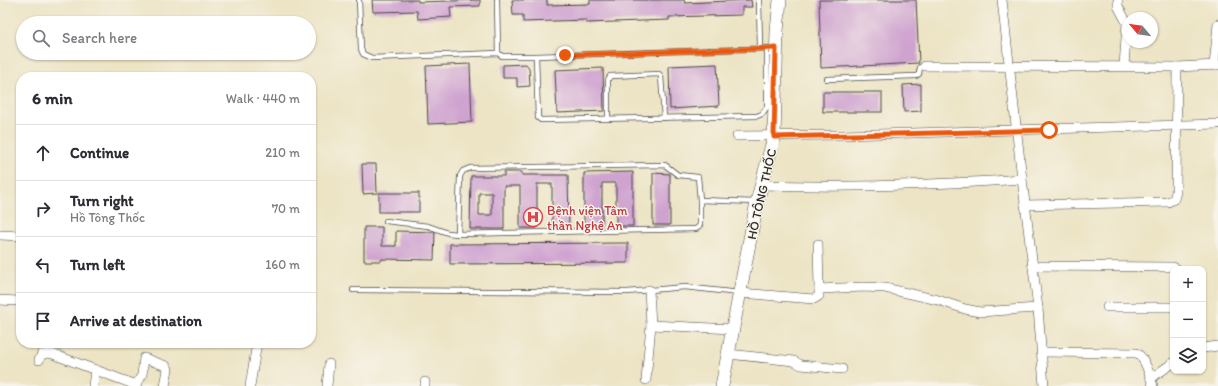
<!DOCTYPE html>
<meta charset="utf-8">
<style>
:root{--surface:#fff;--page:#f2f2f3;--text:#2b2b33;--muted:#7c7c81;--line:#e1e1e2}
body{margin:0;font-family:Itim,sans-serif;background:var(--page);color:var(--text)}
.controls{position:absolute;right:12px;bottom:12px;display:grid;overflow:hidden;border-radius:8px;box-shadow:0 1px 3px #0004}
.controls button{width:36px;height:36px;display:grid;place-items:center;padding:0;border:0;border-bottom:1px solid var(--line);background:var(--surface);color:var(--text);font:20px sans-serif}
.compass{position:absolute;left:1122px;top:12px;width:36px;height:36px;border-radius:50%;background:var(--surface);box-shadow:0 1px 3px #0004;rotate:299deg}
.stop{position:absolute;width:12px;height:12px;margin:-9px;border:3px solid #ea580c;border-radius:50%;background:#fff}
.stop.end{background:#ea580c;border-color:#fff;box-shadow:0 1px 4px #0008}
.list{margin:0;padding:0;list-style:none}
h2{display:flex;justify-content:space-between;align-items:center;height:52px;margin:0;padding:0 16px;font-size:17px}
h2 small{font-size:13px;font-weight:400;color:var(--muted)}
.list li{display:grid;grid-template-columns:26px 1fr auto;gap:12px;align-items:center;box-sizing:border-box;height:56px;padding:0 16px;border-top:1px solid var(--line)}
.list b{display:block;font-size:15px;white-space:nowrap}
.list p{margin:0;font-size:13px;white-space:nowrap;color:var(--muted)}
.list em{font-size:13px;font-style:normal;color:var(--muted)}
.icon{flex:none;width:22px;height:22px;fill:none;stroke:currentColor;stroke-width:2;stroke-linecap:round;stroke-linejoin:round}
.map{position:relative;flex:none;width:1218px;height:386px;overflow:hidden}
.search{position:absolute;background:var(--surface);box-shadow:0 1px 3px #0004;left:16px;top:16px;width:300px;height:44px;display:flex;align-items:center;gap:10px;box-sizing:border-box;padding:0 14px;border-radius:22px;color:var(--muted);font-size:15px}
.panel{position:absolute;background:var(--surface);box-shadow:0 1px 3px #0004;left:16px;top:72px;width:300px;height:276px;border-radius:16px}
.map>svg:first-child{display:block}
</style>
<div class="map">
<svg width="1218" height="386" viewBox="0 0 1218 386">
<rect width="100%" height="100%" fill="#f7f3e8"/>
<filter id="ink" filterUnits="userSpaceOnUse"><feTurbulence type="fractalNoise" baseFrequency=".025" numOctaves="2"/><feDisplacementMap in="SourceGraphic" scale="8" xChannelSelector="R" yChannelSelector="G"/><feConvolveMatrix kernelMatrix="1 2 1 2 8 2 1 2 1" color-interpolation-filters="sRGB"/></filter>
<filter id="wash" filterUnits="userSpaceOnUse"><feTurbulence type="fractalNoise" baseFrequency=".012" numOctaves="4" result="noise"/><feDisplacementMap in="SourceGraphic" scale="16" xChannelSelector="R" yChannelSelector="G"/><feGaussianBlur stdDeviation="0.9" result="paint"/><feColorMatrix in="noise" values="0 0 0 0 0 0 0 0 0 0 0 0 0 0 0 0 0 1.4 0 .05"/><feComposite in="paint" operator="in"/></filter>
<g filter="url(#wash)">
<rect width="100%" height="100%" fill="#ece4c4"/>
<g id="blocks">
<g fill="#cfa3d0" fill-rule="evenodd">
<path d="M372 0H418V2L480 0V6L450 7 451 17 418 19 417 11 373 12Z"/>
<path d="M512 0H547V5L590 4V0H684L685 3 751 0 752 7H742V15L669 17V20L586 23V20L523 22V15H513Z"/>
<path d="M819 0H916L919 63 821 68Z"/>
<path d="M470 64 472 122 428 124 426 66Z"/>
<path d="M526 64 529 68 530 86 517 87V78H503V65Z"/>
<path d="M717 64 719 106 670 109 669 66Z"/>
<path d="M603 68 604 111 557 113 555 70Z"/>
<path d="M921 84V111L904 112 903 85Z"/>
<rect x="823" y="92" width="59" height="20"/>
<path d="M362 164H376L377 193 363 194Z"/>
<path d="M504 172H522V175H568L569 227H552V184H537V228H520V186H504V229H470L471 176H504ZM479 193H492V215H479Z"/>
<path d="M633 172V226H616V183H602V226L584 227V173Z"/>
<path d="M653 173 670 174V225H653Z"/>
<rect x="379" y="193" width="40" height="19"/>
<path d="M364 227H382V246H396V231L435 232 434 260 382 259 381 261H364Z"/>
<path d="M628 243V263L450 264V244Z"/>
</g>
</g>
</g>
<g filter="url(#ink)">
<use href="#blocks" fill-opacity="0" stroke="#484742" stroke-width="1"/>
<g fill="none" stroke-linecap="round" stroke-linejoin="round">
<defs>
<g id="lane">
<path d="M359 0 361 49 363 54 372 58 498 53 502 56H536L776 48"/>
<path d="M497 0 498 53"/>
<path d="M759 0 760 48"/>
<path d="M536 56 538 118 541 120 757 116 762 114 767 107V48"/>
<path d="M827 79 916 76 919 74 920 67 925 66"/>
<path d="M608 118V80L610 76 659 74 661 76 664 118"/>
<path d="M386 221 428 226 448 233 458 234 696 229 700 225V200L756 202"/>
<path d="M458 234 460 176 463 171 470 168 665 165 678 175 698 177 700 200"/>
<path d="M353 290 627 292 685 287 739 293"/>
</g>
<g id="street">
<path d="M1002 0 1022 179 1038 308 1044 386"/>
<path d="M1118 0V6L1127 23 1124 66"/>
<path d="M925 66 1177 67 1218 65"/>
<path d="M1214 66 1218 24"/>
<path d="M737 136 844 135 1218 124"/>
<path d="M762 185C849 188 935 185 1022 179"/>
<path d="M1025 205 1168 202 1174 199 1176 192 1177 67"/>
<path d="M0 235 21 236"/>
<path d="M818 244 819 289"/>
<path d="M1033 266 1173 267 1177 269"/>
<path d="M740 293 814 299 819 296V289L864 287 885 288 938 300 965 309 980 312 1038 308"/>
<path d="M0 300 17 301 21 299"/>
<path d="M1107 307H1173"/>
<path d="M651 325 733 329"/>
<path d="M1203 348 1218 346"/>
<path d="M1042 352 1136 353C1144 355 1151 378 1153 386"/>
<path d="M728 354 794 361 801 365 842 369"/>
<path d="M39 360 42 354 50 353 136 385 142 375 144 358 166 366 168 369 165 386"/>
<path d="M1151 378 1173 363"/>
<path d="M646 380 651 325 649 290"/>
<path d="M93 386 95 370"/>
<path d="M250 386 257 343"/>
<path d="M327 386 329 364"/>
<path d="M425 386V382"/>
</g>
<path id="secondary" d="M722 386 757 202 774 137 777 31 780 0"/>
</defs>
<use href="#lane" stroke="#484742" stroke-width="6"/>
<use href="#street" stroke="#484742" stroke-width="10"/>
<use href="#secondary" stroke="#484742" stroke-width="14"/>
<use href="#lane" stroke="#fff" stroke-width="4.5"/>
<use href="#street" stroke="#fff" stroke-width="9"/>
<use href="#secondary" stroke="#fff" stroke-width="13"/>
</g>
</g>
<g fill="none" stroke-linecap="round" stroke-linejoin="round" filter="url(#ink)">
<path stroke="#ea580c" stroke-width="5" d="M565 55 776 48 774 137 1049 130"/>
</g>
<defs>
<symbol id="hospital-ring" viewBox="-11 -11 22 22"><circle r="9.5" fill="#f7f3e8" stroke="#e0444e" stroke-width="1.5"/><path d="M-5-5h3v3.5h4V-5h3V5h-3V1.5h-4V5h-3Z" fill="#e0444e"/></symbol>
</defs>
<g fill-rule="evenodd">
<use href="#hospital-ring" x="522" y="206" width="22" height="22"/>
</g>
<g text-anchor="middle" stroke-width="3" stroke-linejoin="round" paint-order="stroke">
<g font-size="13" fill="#2b2b2b" stroke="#f7f3e8">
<text transform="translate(761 194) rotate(-77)" y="5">HỒ TÔNG THỐC</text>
</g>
<g font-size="13" fill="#be3a42" stroke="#f7f3e8" text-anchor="start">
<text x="547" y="215">Bệnh viện Tâm<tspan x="547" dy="15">thần Nghệ An</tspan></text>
</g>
</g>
</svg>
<div class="controls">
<button>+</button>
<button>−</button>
<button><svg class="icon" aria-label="layers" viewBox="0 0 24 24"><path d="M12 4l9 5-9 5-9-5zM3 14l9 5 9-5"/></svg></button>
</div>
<svg class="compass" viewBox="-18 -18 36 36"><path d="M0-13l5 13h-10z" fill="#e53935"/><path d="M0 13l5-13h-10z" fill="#7c7c81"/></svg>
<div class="stop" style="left:1049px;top:130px"></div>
<div class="stop end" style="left:565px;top:55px"></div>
<div class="search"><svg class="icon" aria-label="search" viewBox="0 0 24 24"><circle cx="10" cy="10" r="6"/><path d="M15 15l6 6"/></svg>Search here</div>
<section class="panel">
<h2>6 min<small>Walk · 440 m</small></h2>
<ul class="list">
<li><svg class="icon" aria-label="ahead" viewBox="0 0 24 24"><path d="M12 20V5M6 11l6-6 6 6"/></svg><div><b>Continue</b></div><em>210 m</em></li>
<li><svg class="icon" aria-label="right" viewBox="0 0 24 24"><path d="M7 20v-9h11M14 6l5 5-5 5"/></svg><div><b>Turn right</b><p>Hồ Tông Thốc</p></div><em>70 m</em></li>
<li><svg class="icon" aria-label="left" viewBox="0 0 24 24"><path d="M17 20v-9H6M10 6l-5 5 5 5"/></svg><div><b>Turn left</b></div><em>160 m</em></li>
<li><svg class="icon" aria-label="arrive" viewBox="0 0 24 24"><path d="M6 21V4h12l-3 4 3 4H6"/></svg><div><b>Arrive at destination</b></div></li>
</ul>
</section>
</div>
